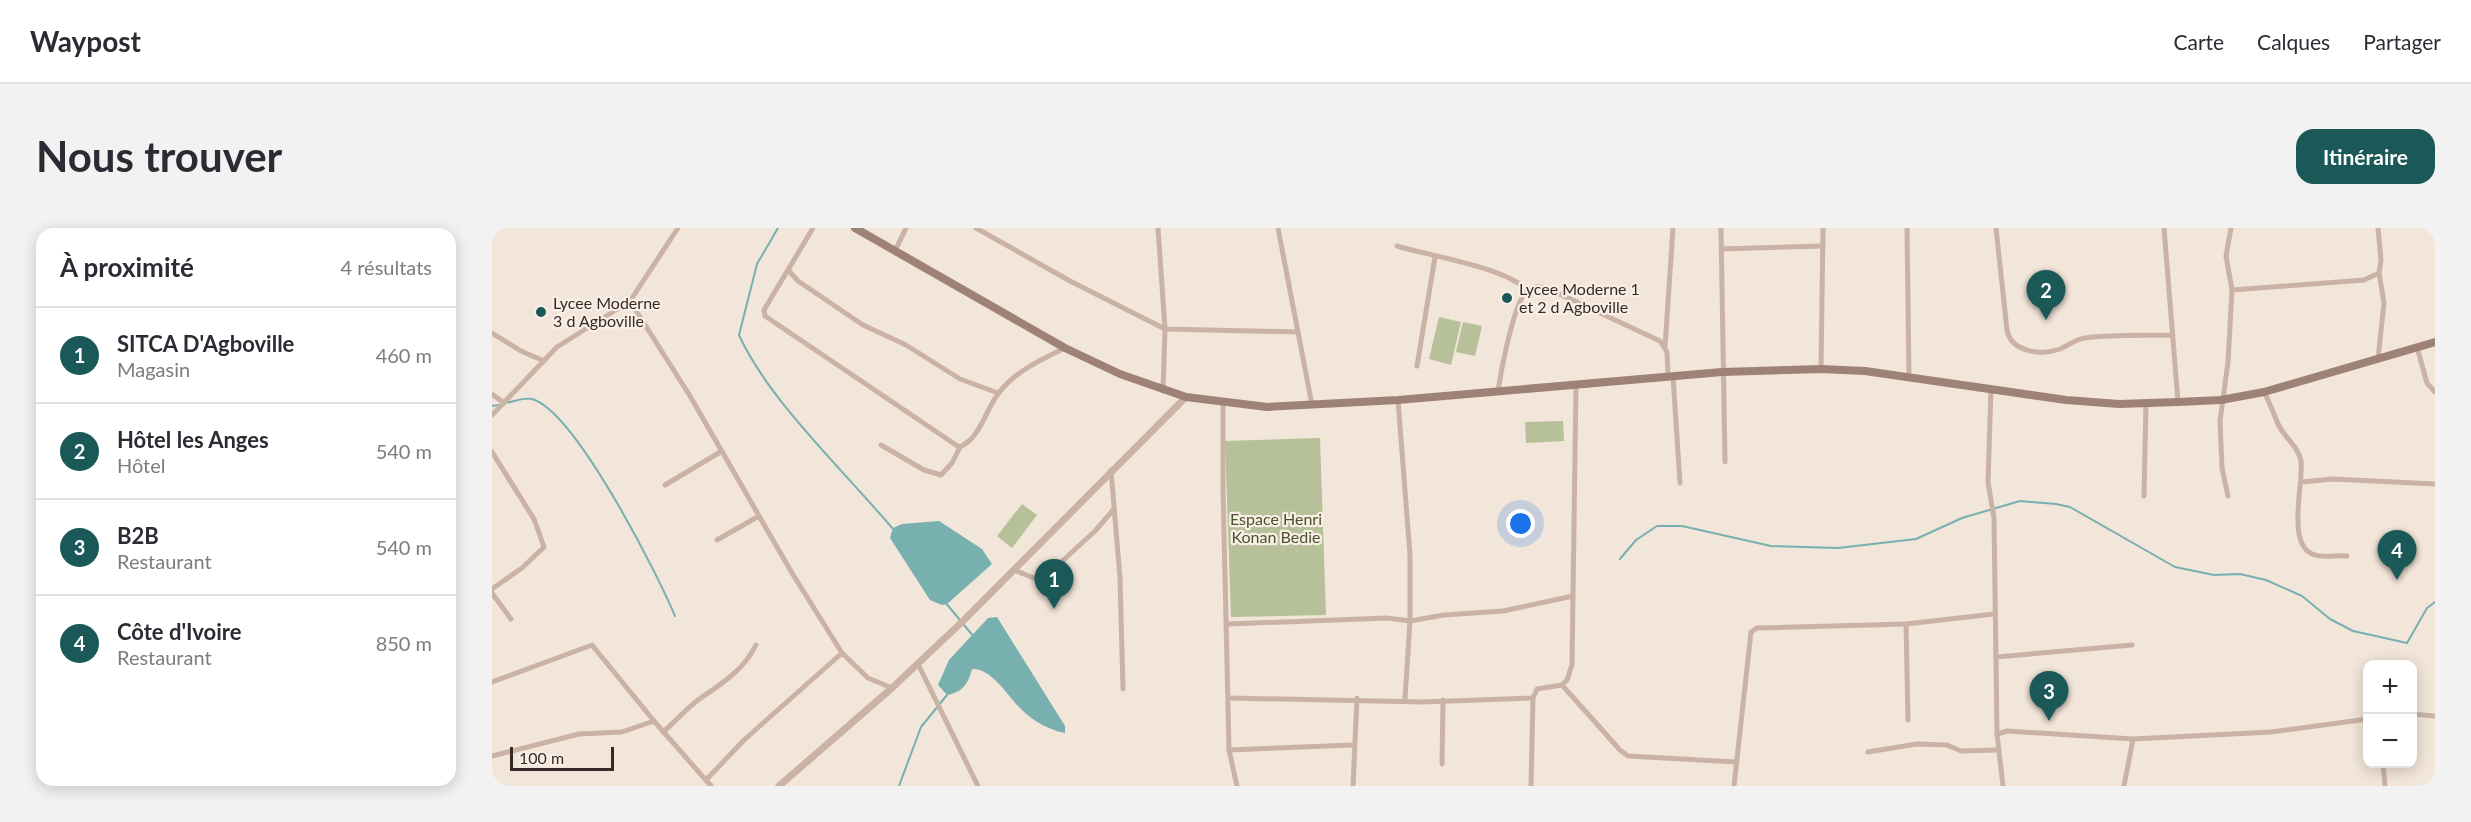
<!DOCTYPE html>
<html lang="fr">
<meta charset="utf-8">
<style>
:root{--surface:#fff;--page:#f2f2f3;--text:#2b2b33;--muted:#7c7c81;--line:#e1e1e2;--accent:#1b5858}
body{margin:0;font-family:Lato,sans-serif;background:var(--page);color:var(--text)}
.controls{position:absolute;right:18px;bottom:18px;display:grid;overflow:hidden;border-radius:12px;box-shadow:0 3px 15px #0003}
.controls button{width:54px;height:54px;display:grid;place-items:center;padding:0;border:0;border-bottom:2px solid var(--line);background:var(--surface);color:var(--text);font:30px sans-serif}
.scale{position:absolute;left:18px;bottom:15px;width:104px;box-sizing:border-box;padding-left:6px;border:3px solid #362a26;border-top:0;font-size:16px;line-height:21px;white-space:nowrap;color:#362a26;-webkit-text-stroke:4px #faefe6;paint-order:stroke}
.you{position:absolute;left:1029px;top:296px;width:21px;height:21px;margin:-15px;border:4px solid #fff;border-radius:50%;background:#1a73e8;box-shadow:0 0 0 9px #1a73e833}
.badge{display:grid;place-items:center;width:39px;height:39px;border-radius:50%;background:var(--accent);color:#fff;font-size:20px;font-weight:700}
.pin{position:absolute;translate:-50% -50px;filter:drop-shadow(0 2px 3px #0008)}
.pin::after{content:'';position:absolute;top:32px;width:21px;height:18px;background:inherit;clip-path:polygon(0 0,100% 0,50% 100%)}
.list{margin:0;padding:0;list-style:none}
h2{display:flex;justify-content:space-between;align-items:center;height:78px;margin:0;padding:0 24px;font-size:26px}
h2 small{font-size:20px;font-weight:400;color:var(--muted)}
.list li{display:grid;grid-template-columns:39px 1fr auto;gap:18px;align-items:center;box-sizing:border-box;height:96px;padding:0 24px;border-top:2px solid var(--line)}
.list b{display:block;font-size:22px;white-space:nowrap}
.list p{margin:0;font-size:20px;white-space:nowrap;color:var(--muted)}
.list em{font-size:20px;font-style:normal;color:var(--muted)}
.map{position:relative;flex:none;width:1943px;height:558px;overflow:hidden;border-radius:18px}
header{display:flex;align-items:center;gap:36px;box-sizing:border-box;height:84px;padding:0 30px;background:var(--surface);border-bottom:2px solid var(--line)}
header strong{font-size:28px}
nav{display:flex;gap:33px;margin-inline-start:auto;font-size:21px}
.intro{display:flex;align-items:center;justify-content:space-between;box-sizing:border-box;height:144px;padding:0 36px}
h1{margin:0;font-size:42px}
.button{padding:15px 27px;border-radius:18px;background:var(--accent);color:#fff;font-size:21px;font-weight:700}
main{display:flex;gap:36px;padding:0 36px}
aside{flex:1;background:var(--surface);border-radius:18px;box-shadow:0 3px 15px #0003}
.map>svg:first-child{display:block}
</style>
<header>
<strong>Waypost</strong>
<nav><a>Carte</a><a>Calques</a><a>Partager</a></nav>
</header>
<div class="intro"><h1>Nous trouver</h1><a class="button">Itinéraire</a></div>
<main>
<aside>
<h2>À proximité<small>4 résultats</small></h2>
<ul class="list">
<li><span class="badge">1</span><div><b>SITCA D'Agboville</b><p>Magasin</p></div><em>460 m</em></li>
<li><span class="badge">2</span><div><b>Hôtel les Anges</b><p>Hôtel</p></div><em>540 m</em></li>
<li><span class="badge">3</span><div><b>B2B</b><p>Restaurant</p></div><em>540 m</em></li>
<li><span class="badge">4</span><div><b>Côte d'Ivoire</b><p>Restaurant</p></div><em>850 m</em></li>
</ul>
</aside>
<div class="map">
<svg width="1943" height="558" viewBox="0 0 1943 558">
<rect width="100%" height="100%" fill="#f2e5d9"/>
<g fill="#b7c199">
<path d="M947 89 969 94 959 137 937 131Z"/>
<path d="M971 94 990 98 983 128 964 124Z"/>
<path d="M1071 193 1072 213 1034 215 1033 194Z"/>
<path d="M828 210 834 387 739 389 733 213Z"/>
<path d="M530 276 545 287 520 320 505 308Z"/>
</g>
<g fill="#77b0ae">
<path d="M447 293 490 321 500 336 455 376 450 377 438 372 398 310 401 300 410 296Z"/>
<path d="M505 389 573 498V505C557 502 543 494 531 483 517 471 501 440 480 441 476 456 471 464 455 467L446 457 457 432 496 390Z"/>
</g>
<g fill="none" stroke-linecap="round" stroke-linejoin="round">
<g stroke="#77b0ae" stroke-width="2">
<path d="M286 0 265 36 247 107C277 173 353 244 401 301"/>
<path d="M13 175C21 174 33 169 40 171 83 183 165 345 183 388"/>
<path d="M0 178 7 177"/>
<path d="M1128 331 1144 312 1165 298H1190L1279 318 1346 320 1424 311 1470 290 1528 273 1564 276 1578 279 1683 339 1722 347 1748 346 1774 352 1810 368 1838 391 1861 403 1915 415 1935 380 1943 374"/>
<path d="M453 374 482 409"/>
<path d="M407 558 429 499 455 467"/>
</g>
<g stroke="#cab3a5" stroke-width="5">
<path d="M321 0 272 82 273 88 464 217 468 219C489 209 493 183 506 166 523 143 549 132 573 120"/>
<path d="M484 0 578 53 673 101 806 104"/>
<path d="M666 0 673 101 671 163"/>
<path d="M786 0 820 177"/>
<path d="M1229 0 1233 234"/>
<path d="M1415 0 1417 149"/>
<path d="M1504 0 1515 102C1519 124 1549 128 1568 121 1577 117 1584 111 1593 110 1622 106 1652 108 1681 107"/>
<path d="M1672 0 1686 174"/>
<path d="M905 18C938 28 1012 39 1035 62"/>
<path d="M1229 21 1331 18"/>
<path d="M403 23 414 0"/>
<path d="M297 43 306 53 371 97 414 117 468 151 506 165"/>
<path d="M1740 62 1872 52 1887 45 1889 32 1886 0"/>
<path d="M138 73 198 168 300 345 350 425 376 450 400 460"/>
<path d="M0 105 29 123 52 133"/>
<path d="M1173 119 1181 0"/>
<path d="M1925 119 1935 155 1943 164"/>
<path d="M1886 131 1892 75 1887 45"/>
<path d="M925 138 943 29"/>
<path d="M1329 141 1331 0"/>
<path d="M1181 148 1188 255"/>
<path d="M1499 160 1496 254 1502 290 1505 506 1511 558"/>
<path d="M1006 163C1009 144 1022 70 1037 61 1044 57 1052 59 1059 62L1168 113 1175 124 1176 149"/>
<path d="M1772 164C1778 175 1782 187 1787 198 1794 211 1806 218 1809 233 1812 255 1793 319 1823 327 1832 330 1845 327 1855 328"/>
<path d="M0 166 12 175"/>
<path d="M731 175V261L737 522 745 558"/>
<path d="M0 187 65 119 138 73 186 0"/>
<path d="M389 217 432 242 449 247 460 235 468 219"/>
<path d="M0 224 42 291 52 319 30 340 0 361"/>
<path d="M619 242 628 350 631 461"/>
<path d="M1809 254 1841 251 1943 256"/>
<path d="M173 257 230 223"/>
<path d="M1652 268 1654 175"/>
<path d="M1736 268 1730 240 1728 193 1736 134 1740 62 1734 28 1739 0"/>
<path d="M225 312 267 288"/>
<path d="M522 342 544 351 554 348 603 303 622 281"/>
<path d="M0 365 19 391"/>
<path d="M736 396 895 390 918 393V327L906 172"/>
<path d="M1414 396 1416 492"/>
<path d="M1504 429 1640 417"/>
<path d="M426 436 486 558"/>
<path d="M0 454 100 417 162 493 219 558"/>
<path d="M1070 457 1128 522 1136 528 1244 534"/>
<path d="M737 470 931 474 1041 470"/>
<path d="M913 471 918 393 952 387 1011 383 1081 368"/>
<path d="M1920 486 1943 488"/>
<path d="M171 504C183 494 194 481 206 472 230 455 251 443 264 417"/>
<path d="M1505 506 1515 503 1641 511 1779 504 1876 491"/>
<path d="M737 522 861 517"/>
<path d="M1376 524 1425 516 1455 517 1469 523 1506 522"/>
<path d="M0 528 87 506 130 504 162 493"/>
<path d="M950 536 951 472"/>
<path d="M1891 536 1893 558"/>
<path d="M214 552 252 512 350 425"/>
<path d="M861 558 865 470"/>
<path d="M1039 558 1041 470 1045 461 1070 457 1075 452 1080 437 1084 157"/>
<path d="M1242 558 1259 404 1265 400 1414 396 1502 386"/>
<path d="M1632 558 1641 511"/>
</g>
<path stroke="#cab3a5" stroke-width="7" d="M287 558 400 460 472 392 694 169"/>
<path stroke="#9e8276" stroke-width="8" d="M363 0 573 120 628 146 694 169 775 179 906 172 1230 144 1329 141 1373 143 1574 172 1627 176 1686 174 1729 172 1772 164 1943 114"/>
</g>
<g fill="#1b5858" stroke="#faefe6" stroke-width="2">
<circle cx="1015" cy="70" r="6"/>
<circle cx="49" cy="84" r="6"/>
</g>
<g text-anchor="middle" stroke-width="4.5" stroke-linejoin="round" paint-order="stroke">
<g font-size="16" fill="#362a26" stroke="#faefe6" text-anchor="start">
<text x="1027" y="67">Lycee Moderne 1<tspan x="1027" dy="18">et 2 d Agboville</tspan></text>
<text x="61" y="81">Lycee Moderne<tspan x="61" dy="18">3 d Agboville</tspan></text>
</g>
<g font-size="16" fill="#48552a" stroke="#faefe6">
<text x="784" y="297">Espace Henri<tspan x="784" dy="18">Konan Bedie</tspan></text>
</g>
</g>
</svg>
<div class="controls">
<button>+</button>
<button>−</button>
</div>
<div class="scale">100 m</div>
<div class="you"></div>
<div class="pin badge" style="left:562px;top:381px">1</div>
<div class="pin badge" style="left:1554px;top:92px">2</div>
<div class="pin badge" style="left:1557px;top:493px">3</div>
<div class="pin badge" style="left:1905px;top:352px">4</div>
</div>
</main>
